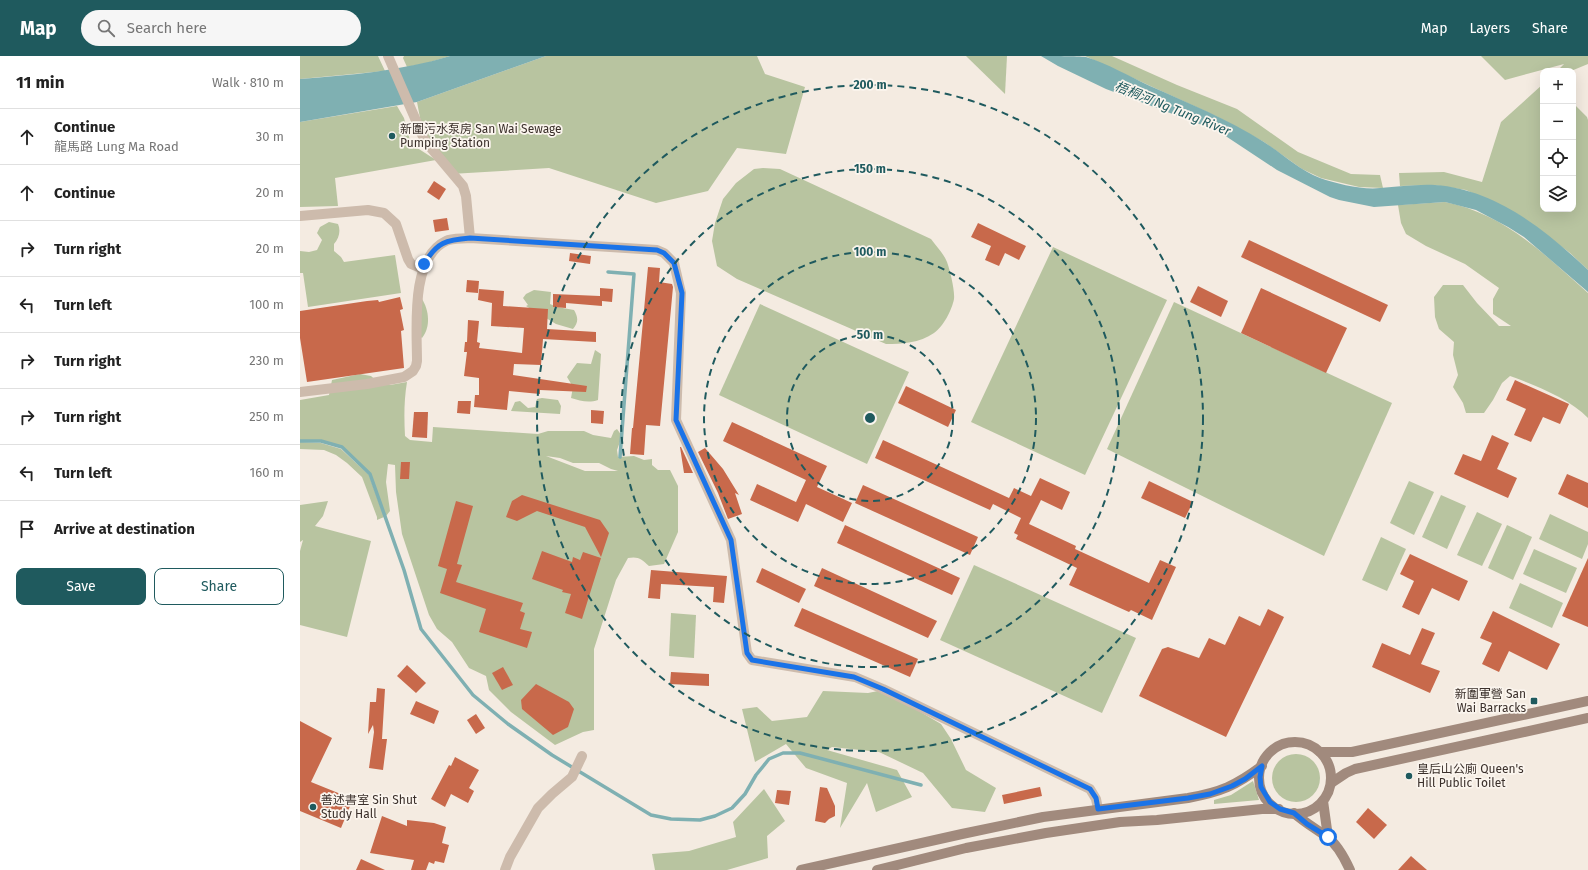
<!DOCTYPE html>
<meta charset="utf-8">
<style>
:root{--surface:#fff;--page:#f6f6f6;--text:#222;--muted:#767676;--line:#e0e0e0;--accent:#1f5a5e}
body{margin:0;font-family:"Fira Sans","Noto Sans SC",sans-serif;background:var(--page);color:var(--text)}
.controls{position:absolute;right:12px;top:12px;display:grid;overflow:hidden;border-radius:8px;box-shadow:0 4px 16px #0002}
.controls button{width:36px;height:36px;display:grid;place-items:center;padding:0;border:0;border-bottom:1px solid var(--line);background:var(--surface);color:var(--text);font:20px sans-serif}
.stop{position:absolute;width:12px;height:12px;margin:-9px;border:3px solid #1a73e8;border-radius:50%;background:#fff}
.stop.end{background:#1a73e8;border-color:#fff;box-shadow:0 1px 4px #0008}
.list{margin:0;padding:0;list-style:none}
h2{display:flex;justify-content:space-between;align-items:center;height:52px;margin:0;padding:0 16px;font-size:17px}
h2 small{font-size:13px;font-weight:400;color:var(--muted)}
.list li{display:grid;grid-template-columns:26px 1fr auto;gap:12px;align-items:center;box-sizing:border-box;height:56px;padding:0 16px;border-top:1px solid var(--line)}
.list b{display:block;font-size:15px;white-space:nowrap}
.list p{margin:0;font-size:13px;white-space:nowrap;color:var(--muted)}
.list em{font-size:13px;font-style:normal;color:var(--muted)}
.actions{display:flex;gap:8px;padding:12px 16px}
.actions a{flex:1;padding:9px 0;border:1px solid var(--accent);border-radius:8px;text-align:center;font-size:14px;color:var(--accent)}
.actions .main{background:var(--accent);color:#fff}
.icon{flex:none;width:22px;height:22px;fill:none;stroke:currentColor;stroke-width:2;stroke-linecap:round;stroke-linejoin:round}
.map{position:relative;flex:none;width:1288px;height:814px;overflow:hidden}
header{display:flex;align-items:center;gap:24px;box-sizing:border-box;height:56px;padding:0 20px;background:var(--accent);color:#fff}
header strong{font-size:19px}
nav{display:flex;gap:22px;margin-inline-start:auto;font-size:14px}
.search{width:280px;height:36px;background:var(--page);display:flex;align-items:center;gap:10px;box-sizing:border-box;padding:0 14px;border-radius:22px;color:var(--muted);font-size:15px}
main{display:flex}
aside{flex:1;background:var(--surface)}
.map>svg:first-child{display:block}
</style>
<header>
<strong>Map</strong>
<div class="search"><svg class="icon" aria-label="search" viewBox="0 0 24 24"><circle cx="10" cy="10" r="6"/><path d="M15 15l6 6"/></svg>Search here</div>
<nav><a>Map</a><a>Layers</a><a>Share</a></nav>
</header>
<main>
<aside>
<h2>11 min<small>Walk · 810 m</small></h2>
<ul class="list">
<li><svg class="icon" aria-label="ahead" viewBox="0 0 24 24"><path d="M12 20V5M6 11l6-6 6 6"/></svg><div><b>Continue</b><p>龍馬路 Lung Ma Road</p></div><em>30 m</em></li>
<li><svg class="icon" aria-label="ahead" viewBox="0 0 24 24"><path d="M12 20V5M6 11l6-6 6 6"/></svg><div><b>Continue</b></div><em>20 m</em></li>
<li><svg class="icon" aria-label="right" viewBox="0 0 24 24"><path d="M7 20v-9h11M14 6l5 5-5 5"/></svg><div><b>Turn right</b></div><em>20 m</em></li>
<li><svg class="icon" aria-label="left" viewBox="0 0 24 24"><path d="M17 20v-9H6M10 6l-5 5 5 5"/></svg><div><b>Turn left</b></div><em>100 m</em></li>
<li><svg class="icon" aria-label="right" viewBox="0 0 24 24"><path d="M7 20v-9h11M14 6l5 5-5 5"/></svg><div><b>Turn right</b></div><em>230 m</em></li>
<li><svg class="icon" aria-label="right" viewBox="0 0 24 24"><path d="M7 20v-9h11M14 6l5 5-5 5"/></svg><div><b>Turn right</b></div><em>250 m</em></li>
<li><svg class="icon" aria-label="left" viewBox="0 0 24 24"><path d="M17 20v-9H6M10 6l-5 5 5 5"/></svg><div><b>Turn left</b></div><em>160 m</em></li>
<li><svg class="icon" aria-label="arrive" viewBox="0 0 24 24"><path d="M6 21V4h12l-3 4 3 4H6"/></svg><div><b>Arrive at destination</b></div></li>
</ul>
<div class="actions"><a class="main">Save</a><a>Share</a></div>
</aside>
<div class="map">
<svg width="1288" height="814" viewBox="0 0 1288 814">
<rect width="100%" height="100%" fill="#f4ebe1"/>
<g fill="#b8c4a0" fill-rule="evenodd">
<path d="M0 0H78L85 15 0 23Z"/>
<path d="M104 0H150L127 7 107 11 103 2Z"/>
<path d="M246 0H457L465 18 505 31 486 98 437 92 408 135 356 147 249 112 151 118 124 83 117 46Z"/>
<path d="M666 0H707L705 38Z"/>
<path d="M785 0H812L877 29 937 53 998 96 1051 118 1080 119 1083 132 1059 131 1021 122 1002 113 964 86 918 61Z"/>
<path d="M1181 0H1288V8L1271 15H1257L1264 8 1205 24Z"/>
<path d="M1243 28V153H1273V47L1287 61 1288 64V214L1270 197 1219 159 1166 134 1134 129 1100 130 1099 117 1144 116 1182 126 1201 66Z"/>
<path d="M97 50 104 62 111 88 136 104 35 122 38 150 0 151V66Z"/>
<path d="M463 112 480 113 631 183C636 190 644 198 647 206 650 214 655 235 654 243 652 254 643 271 634 277 620 287 601 288 586 288L437 223 417 210 412 185 415 167 423 143 436 127 454 113Z"/>
<path d="M1145 146C1205 158 1244 198 1288 237V362C1270 343 1235 329 1210 320L1202 327 1193 344 1184 357H1166L1163 347 1153 331 1158 319 1153 299 1154 286 1139 273 1135 261 1134 241 1143 229H1163L1177 247 1199 270H1211L1193 258V243L1199 232 1165 208 1126 190 1106 178 1101 167 1098 149Z"/>
<path d="M29 166 38 168C41 175 39 182 34 188V195L41 201 44 206 95 199 101 237 8 251 3 217H0V195L9 196 17 194 22 184 17 177 20 171Z"/>
<path d="M753 191 867 244 785 419 671 366Z"/>
<path d="M234 234 251 236 250 248 257 251 274 254C278 261 279 266 273 273L256 268 226 250 228 249 223 242 226 238Z"/>
<path d="M122 243C129 254 131 271 122 282L112 274Z"/>
<path d="M874 246 1092 347 1024 500 807 393Z"/>
<path d="M460 248 609 316 567 408 419 339Z"/>
<path d="M295 294 301 298 298 344C289 347 280 345 271 342L273 331 267 321 277 307 291 308Z"/>
<path d="M60 318 71 320 80 328 90 329 107 326C104 344 104 361 105 380L110 384 132 386 133 371 238 378 248 375H284L293 379 311 382 314 375 317 373 322 380 317 394 318 401 334 400 344 404 352 403V409L358 414H370L378 430V476L364 508 349 510C342 503 338 500 328 502L316 524 294 593V674L283 676 255 689 211 656 189 634 186 620 169 612 152 586 137 573 129 559 102 478 96 436 95 409 88 408 86 426 90 455 86 460 70 417 46 394 42 391 21 385H0V344L29 339 32 324ZM246 400 260 402 273 407H299L311 413 318 415H285Z"/>
<path d="M242 342 258 344 261 350 260 358 211 355 215 346 220 345 228 352 235 351 237 343Z"/>
<path d="M0 386 21 387 41 393 69 419 84 461 77 464V461L62 421 47 407 36 399 24 394 0 393Z"/>
<path d="M1109 425 1134 436 1114 479 1090 467Z"/>
<path d="M1141 439 1166 450 1147 493 1122 481Z"/>
<path d="M28 445 23 460 15 470 71 485 47 581 0 569V495L3 484 0 486V449Z"/>
<path d="M1177 456 1202 468 1182 510 1157 499Z"/>
<path d="M1250 458 1288 476V488L1282 503 1239 483Z"/>
<path d="M1207 469 1232 481 1213 524 1188 512Z"/>
<path d="M1081 481 1106 493 1087 535 1062 524Z"/>
<path d="M1234 493 1277 512 1266 537 1223 518Z"/>
<path d="M674 509 836 582 802 657 640 584Z"/>
<path d="M1220 527 1263 547 1252 572 1209 552Z"/>
<path d="M371 557 396 559 394 602 369 600Z"/>
<path d="M583 634 641 668 651 683 666 714 696 732 685 756 652 752 623 717 579 696 532 691 527 694 597 714 612 741 576 756 567 727 540 772 547 727 506 712 486 688 455 706 442 653 457 651 472 665 507 661 523 635 568 637Z"/>
<circle cx="996" cy="722" r="24"/>
<path d="M953 725 959 744 914 748V744L931 739Z"/>
<path d="M464 733 485 765 467 780 468 802 427 814H355L352 798 389 795 436 781 433 766Z"/>
</g>
<g fill="#7fb0b2">
<path d="M150 0H246L117 46 0 66V23C51 19 101 15 150 0Z"/>
<path d="M741 0C752 0 777 0 786 1 808 8 829 20 850 30 888 47 928 63 964 86 983 98 999 114 1020 122 1037 128 1063 134 1080 132 1098 131 1116 128 1135 129 1195 133 1246 174 1288 214V236L1224 181 1208 171 1176 154 1145 146 1074 151 1039 144 1030 141 977 114 918 75 806 33 758 10Z"/>
</g>
<g fill="none" stroke-linecap="round" stroke-linejoin="round">
<g stroke="#7fb0b2" stroke-width="3.5">
<path d="M308 216 334 218 320 401"/>
<path d="M0 385H21L42 391 70 418 104 514 121 573 173 639 208 668 252 699 351 759 371 763 400 764 415 760 432 752 445 738 456 719 469 703 483 697H500L621 729"/>
</g>
</g>
<g fill="#c8694b">
<path d="M134 125 146 133 139 144 127 136Z"/>
<path d="M147 162 149 174 135 176 133 164Z"/>
<path d="M678 167 726 190 719 204 705 197 699 210 685 204 691 190 671 181Z"/>
<path d="M949 184 1088 249 1080 266 941 201Z"/>
<path d="M270 197 291 200 290 208 269 205Z"/>
<path d="M348 211 360 212 359 226 372 228 373 231 360 370 346 369 344 399 330 398 332 372H333Z"/>
<path d="M167 224 179 225 178 237 166 236Z"/>
<path d="M898 230 928 245 921 261 890 246Z"/>
<path d="M300 232 313 233 312 246 302 245V250L266 247V252L253 251V238L300 240Z"/>
<path d="M961 232 1047 272 1026 317 941 277Z"/>
<path d="M179 233 204 235 203 250 248 253 247 273 296 276V286L243 283 241 309 214 308 213 319 287 330 286 336 240 334V338L209 335 207 354 174 351 175 339H179V322L164 320 167 296H164L165 286H167L168 264 179 265 177 286 180 287 179 292 222 297 224 272 191 270 192 247 178 244Z"/>
<path d="M100 241 103 253 100 254 104 274 101 275 104 312 7 326 0 282V255L67 245 78 244 79 246Z"/>
<path d="M1215 324 1269 348 1260 368 1243 361 1231 386 1214 379 1226 353 1206 344Z"/>
<path d="M606 330 656 354 648 371 598 347Z"/>
<path d="M158 345H171L170 358 157 357Z"/>
<path d="M291 354 304 355 303 368 291 367Z"/>
<path d="M114 356H128L127 382 112 381Z"/>
<path d="M432 366 527 410 517 431 552 447 543 466 506 448 498 466 450 444 457 428 496 446 506 424 423 385Z"/>
<path d="M1192 379 1209 387 1197 413 1217 422 1208 442 1154 418 1163 398 1181 405Z"/>
<path d="M583 384 709 442 714 432 731 440 740 422 770 436 762 454 741 444 729 468 776 490 775 493 849 527 860 504 876 511 852 564 831 554 829 556 769 529 777 512 716 483 718 479 714 477 721 462 693 448 690 454 575 402Z"/>
<path d="M380 391H381L393 417H384Z"/>
<path d="M405 392 423 413 439 439 435 437 442 458 428 463 418 437 398 396Z"/>
<path d="M101 406H110L109 423H100Z"/>
<path d="M1267 418 1288 427V452L1258 438Z"/>
<path d="M849 425 893 446 885 462 841 442Z"/>
<path d="M563 429 678 481 670 499 555 447Z"/>
<path d="M222 439 300 464 309 477 301 501 285 471 237 455 217 465 206 461 212 445Z"/>
<path d="M156 445 173 450 157 508 162 509 156 526 223 547 220 555 225 557 220 573 232 576 227 592 179 576 186 553 140 537 147 513 138 510Z"/>
<path d="M545 469 660 522 652 539 537 487Z"/>
<path d="M242 495 272 506 273 501 280 504 283 496 301 502 282 563 265 557 271 538 262 536 263 534 232 523Z"/>
<path d="M1110 498 1168 525 1159 545 1132 532 1119 559 1102 551 1114 525 1100 518Z"/>
<path d="M1288 502V571L1262 560Z"/>
<path d="M462 512 506 533 499 547 456 526Z"/>
<path d="M522 512 637 565 628 582 514 530Z"/>
<path d="M351 514 427 520 424 547 413 546 414 531 361 528 360 543 348 542Z"/>
<path d="M502 552 618 603 610 621 494 570Z"/>
<path d="M968 553 984 561 926 681 839 640 862 593 868 591 899 602 909 582 925 589 939 560 960 570Z"/>
<path d="M1193 555 1260 588 1247 614 1209 595 1199 616 1182 608 1192 587 1180 582Z"/>
<path d="M1122 572 1135 577 1121 608 1140 615 1130 637 1072 611 1082 587 1110 599Z"/>
<path d="M107 609 126 627 116 637 97 620Z"/>
<path d="M203 611 213 629 202 634 192 617Z"/>
<path d="M371 616 409 618V630L370 628Z"/>
<path d="M236 628 269 646 274 653 268 671 253 679 222 653 221 644Z"/>
<path d="M77 632 85 633 82 683H87L83 714 69 712 74 676 73 669 68 678 70 646H76Z"/>
<path d="M116 645 139 655 134 668 110 658Z"/>
<path d="M176 658 185 672 176 678 167 664Z"/>
<path d="M0 665 32 682 11 726 53 743 41 772 0 755Z"/>
<path d="M155 701 179 714 169 732 174 735 168 747 151 738 145 751 131 743 149 709 151 710Z"/>
<path d="M520 731 527 732 535 750V760L529 763 525 767 515 765Z"/>
<path d="M740 731 742 740 704 748 702 739Z"/>
<path d="M477 734 491 735 489 749 475 747Z"/>
<path d="M1068 752 1087 769 1074 783 1056 766Z"/>
<path d="M82 760 107 770V764L134 767 146 771 142 787 149 789 144 807 135 805 134 808 129 806 126 814H111L114 804 70 797Z"/>
<path d="M1111 800 1127 814H1098Z"/>
<path d="M61 803 85 814H56Z"/>
</g>
<g fill="none" stroke-linecap="round" stroke-linejoin="round">
<g stroke="#cdbbac" stroke-width="10">
<path d="M88 0 124 83 131 92 163 130 166 140 170 182"/>
<path d="M0 160 68 154 84 157 96 168 108 203 111 208 123 213"/>
<path d="M0 336 67 328 104 321 113 315 116 310 117 305C117 272 110 202 146 185 152 182 163 183 170 182L357 194 364 197 374 207 381 237 376 364 431 484 447 597 452 604 555 621 583 633 790 733 796 743 798 753"/>
<path d="M205 814 210 801 238 752 252 738 272 721 282 700"/>
</g>
<g stroke="#a18a7d" stroke-width="10">
<circle cx="995" cy="722" r="36"/>
<path d="M1020 696H1052L1288 645"/>
<path d="M1031 727 1046 717 1055 713 1288 662"/>
<path d="M1023 745 1028 781"/>
<path d="M994 757C1004 766 1016 773 1027 781 1037 788 1045 803 1050 814"/>
<path d="M501 814 662 778 743 761 888 742C921 736 935 730 962 710"/>
<path d="M577 814 666 792 746 777 820 766 857 764 962 753H979"/>
</g>
</g>
<g fill="none" stroke-linecap="round" stroke-linejoin="round">
<path stroke="#1a73e8" stroke-width="5" d="M124 208C137 186 146 184 170 182L357 194 364 197 374 207 382 237 376 364 431 484 447 597 452 604 554 621 583 633 790 733 796 742 798 753 888 742 910 738 932 730 945 723 962 710 960 721 961 731 970 746 980 753 994 757 1007 768 1028 781"/>
</g>
<g fill="none" stroke="#1f5a5e" stroke-width="2" stroke-dasharray="7 5">
<circle cx="570" cy="362" r="83"/>
<circle cx="570" cy="362" r="166"/>
<circle cx="570" cy="362" r="249"/>
<circle cx="570" cy="362" r="333"/>
</g>
<g fill="#1f5a5e" stroke="#fbf5ee" stroke-width="1.5">
<circle cx="92" cy="80" r="4"/>
<rect x="1230" y="641" width="8" height="8" rx="2"/>
<circle cx="1109" cy="720" r="4"/>
<circle cx="13" cy="751" r="4"/>
</g>
<g text-anchor="middle" stroke-width="3.5" stroke-linejoin="round" paint-order="stroke">
<g font-size="12" fill="#3b302b" stroke="#fbf5ee" text-anchor="start">
<text x="100" y="77">新圍污水泵房 San Wai Sewage<tspan x="100" dy="14">Pumping Station</tspan></text>
<text x="1226" y="642" text-anchor="end">新圍軍營 San<tspan x="1226" dy="14">Wai Barracks</tspan></text>
<text x="1117" y="717">皇后山公廁 Queen's<tspan x="1117" dy="14">Hill Public Toilet</tspan></text>
<text x="21" y="748">善述書室 Sin Shut<tspan x="21" dy="14">Study Hall</tspan></text>
</g>
<g font-size="13" font-style="italic" fill="#1f5a5e" stroke="#fbf5ee">
<text transform="translate(873 52) rotate(22)" y="5">梧桐河 Ng Tung River</text>
</g>
</g>
<circle cx="570" cy="362" r="6" fill="#1f5a5e" stroke="#fbf5ee" stroke-width="2"/>
<g font-size="12" text-anchor="middle" font-weight="bold" fill="#1f5a5e" stroke="#fbf5ee" stroke-width="3.5" stroke-linejoin="round" paint-order="stroke">
<text x="570" y="33">200 m</text>
<text x="570" y="117">150 m</text>
<text x="570" y="200">100 m</text>
<text x="570" y="283">50 m</text>
</g>
</svg>
<div class="controls">
<button>+</button>
<button>−</button>
<button><svg class="icon" aria-label="locate" viewBox="0 0 24 24"><circle cx="12" cy="12" r="6"/><path d="M12 2v4M12 18v4M2 12h4M18 12h4"/></svg></button>
<button><svg class="icon" aria-label="layers" viewBox="0 0 24 24"><path d="M12 4l9 5-9 5-9-5zM3 14l9 5 9-5"/></svg></button>
</div>
<div class="stop" style="left:1028px;top:781px"></div>
<div class="stop end" style="left:124px;top:208px"></div>
</div>
</main>
